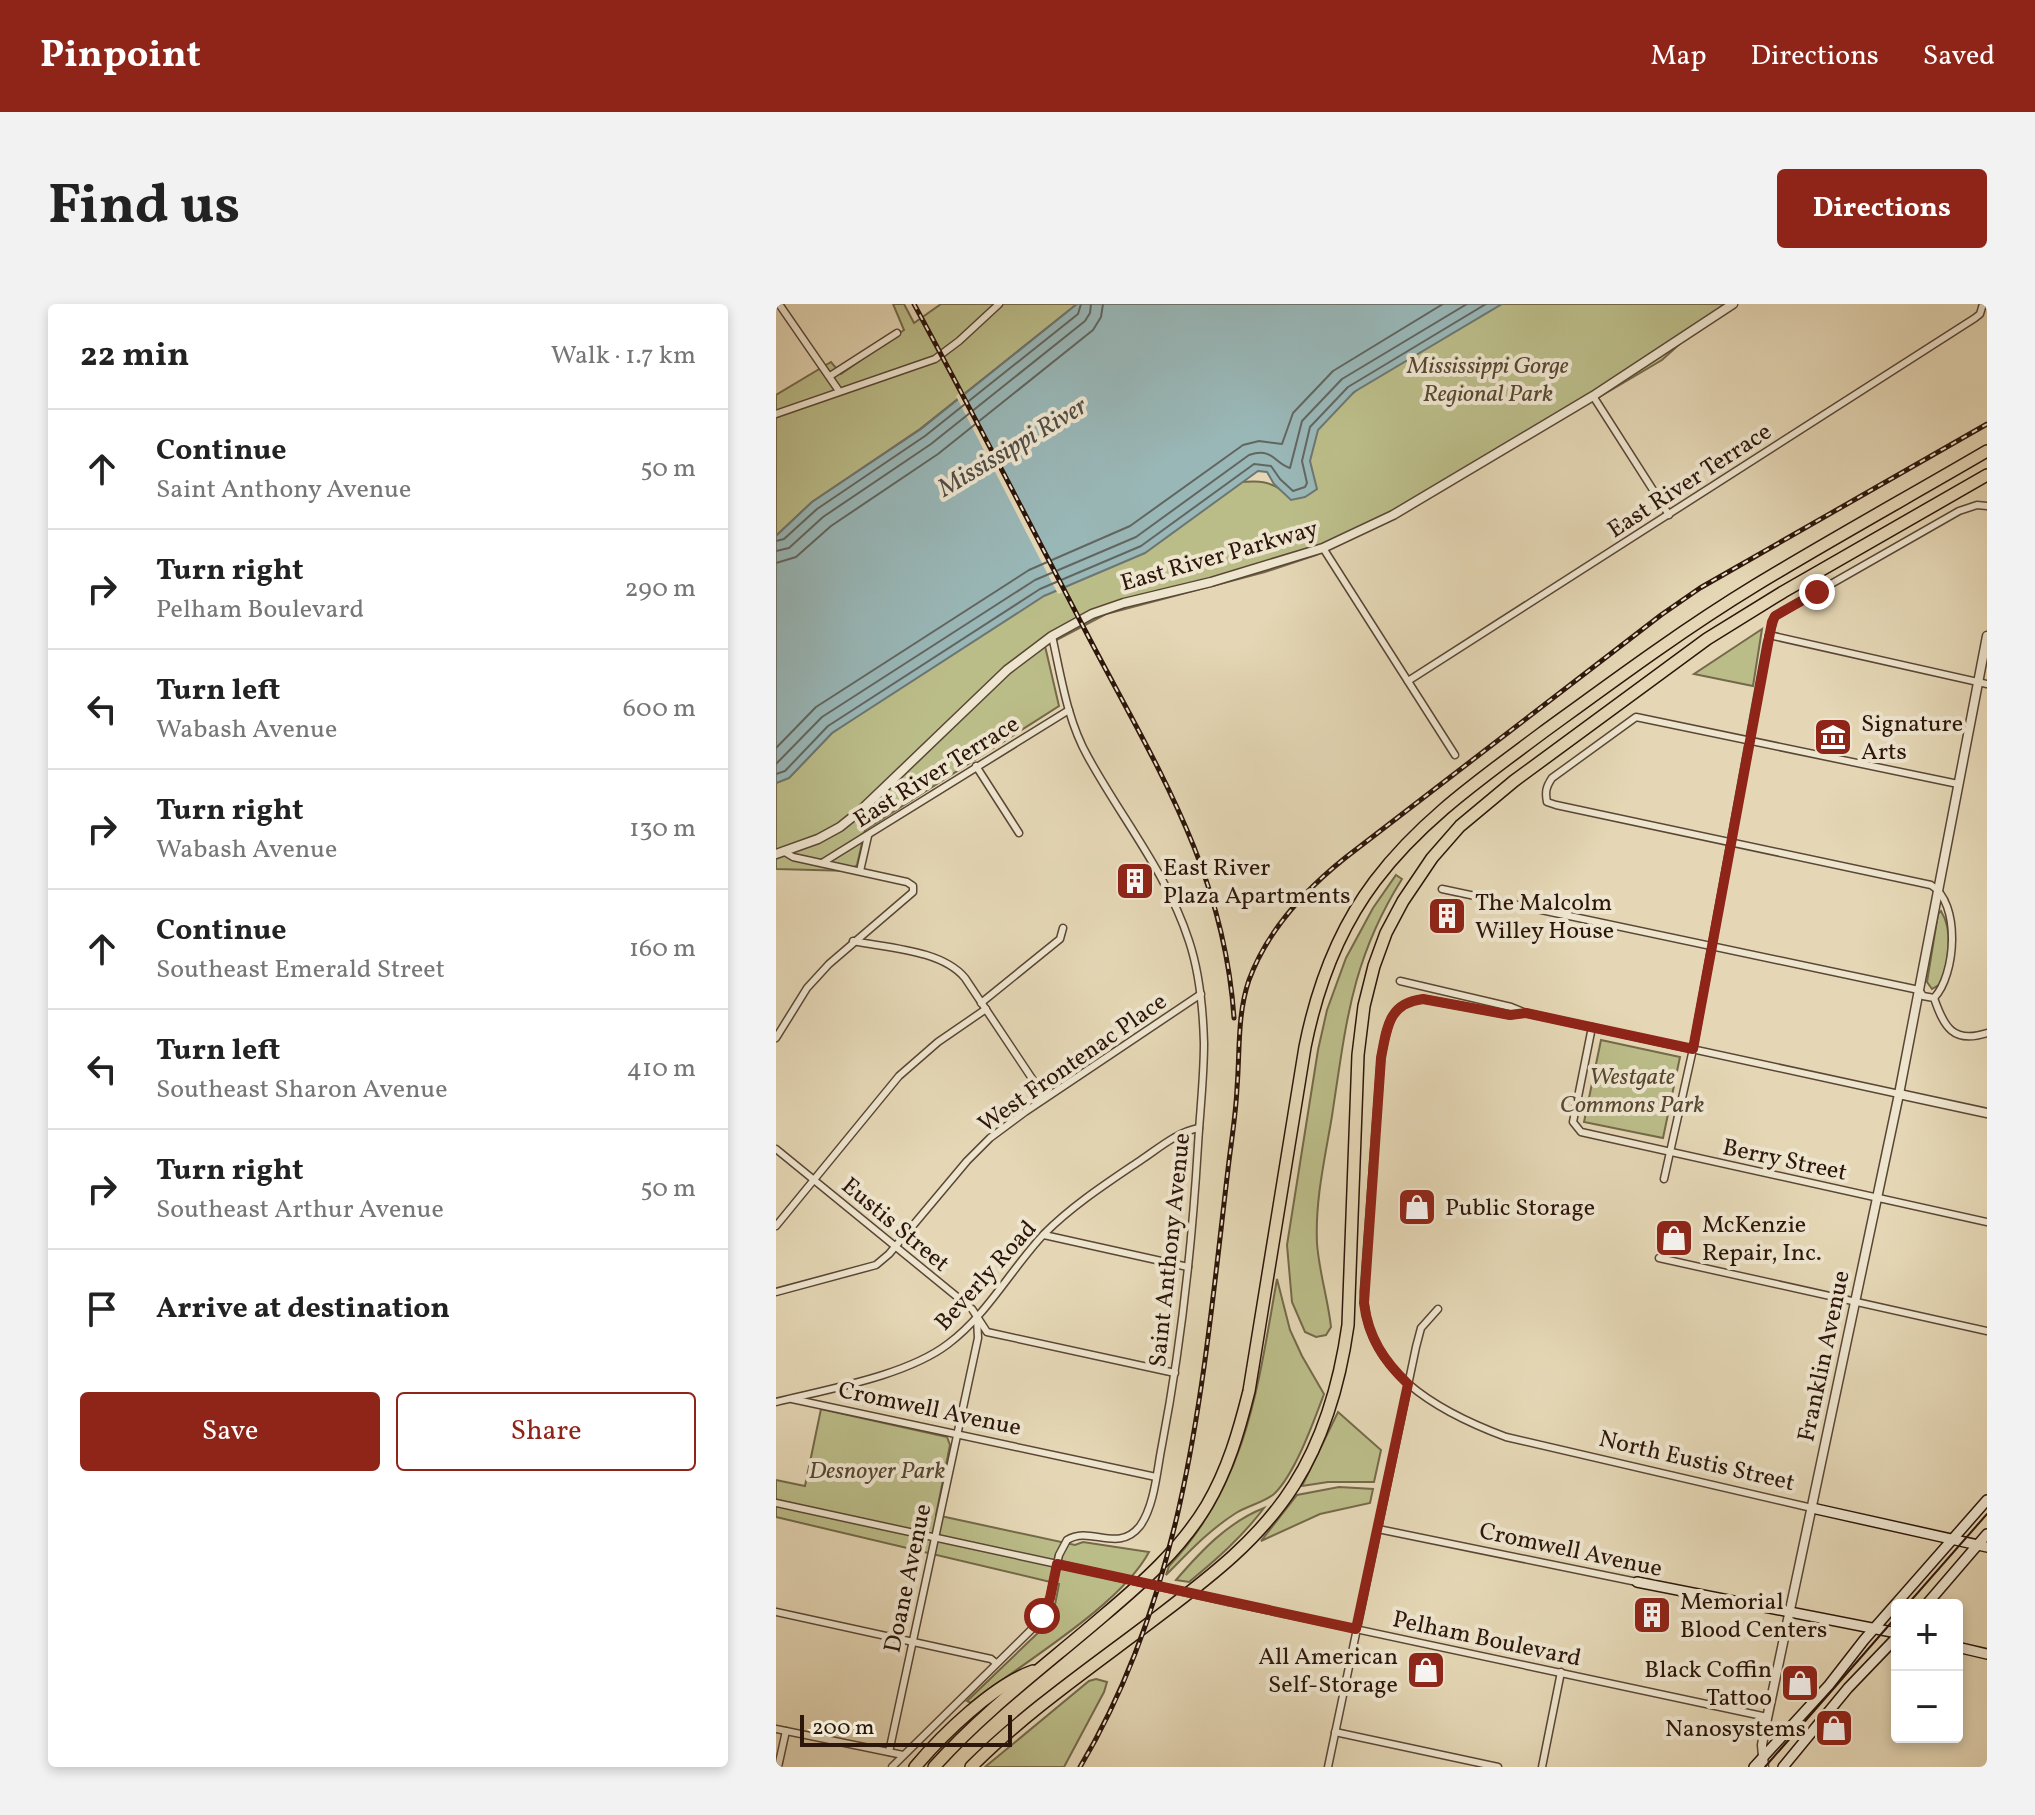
<!DOCTYPE html>
<meta charset="utf-8">
<style>
:root{--surface:#fff;--page:#f2f2f2;--text:#222;--muted:#767676;--line:#e0e0e0;--accent:#8f2418}
body{margin:0;font-family:Vollkorn,serif;background:var(--page);color:var(--text)}
.controls{position:absolute;right:24px;bottom:24px;display:grid;overflow:hidden;border-radius:8px;box-shadow:0 4px 12px #0003}
.controls button{width:72px;height:72px;display:grid;place-items:center;padding:0;border:0;border-bottom:2px solid var(--line);background:var(--surface);color:var(--text);font:40px sans-serif}
.scale{position:absolute;left:24px;bottom:20px;width:212px;box-sizing:border-box;padding-left:8px;border:4px solid #2c150a;border-top:0;font-size:22px;line-height:28px;white-space:nowrap;color:#2c150a;-webkit-text-stroke:6px #eee5cf;paint-order:stroke}
.stop{position:absolute;width:24px;height:24px;margin:-18px;border:6px solid #8f2418;border-radius:50%;background:#fff}
.stop.end{background:#8f2418;border-color:#fff;box-shadow:0 2px 8px #0008}
.list{margin:0;padding:0;list-style:none}
h2{display:flex;justify-content:space-between;align-items:center;height:104px;margin:0;padding:0 32px;font-size:34px}
h2 small{font-size:26px;font-weight:400;color:var(--muted)}
.list li{display:grid;grid-template-columns:52px 1fr auto;gap:24px;align-items:center;box-sizing:border-box;height:120px;padding:0 32px;border-top:2px solid var(--line)}
.list b{display:block;font-size:30px;white-space:nowrap}
.list p{margin:0;font-size:26px;white-space:nowrap;color:var(--muted)}
.list em{font-size:26px;font-style:normal;color:var(--muted)}
.actions{display:flex;gap:16px;padding:24px 32px}
.actions a{flex:1;padding:18px 0;border:2px solid var(--accent);border-radius:8px;text-align:center;font-size:28px;color:var(--accent)}
.actions .main{background:var(--accent);color:#fff}
.icon{flex:none;width:44px;height:44px;fill:none;stroke:currentColor;stroke-width:2;stroke-linecap:round;stroke-linejoin:round}
.map{position:relative;flex:none;width:1211px;height:1463px;overflow:hidden;border-radius:8px}
header{display:flex;align-items:center;gap:48px;box-sizing:border-box;height:112px;padding:0 40px;background:var(--accent);color:#fff}
header strong{font-size:38px}
nav{display:flex;gap:44px;margin-inline-start:auto;font-size:28px}
.intro{display:flex;align-items:center;justify-content:space-between;box-sizing:border-box;height:192px;padding:0 48px}
h1{margin:0;font-size:56px}
.button{padding:20px 36px;border-radius:8px;background:var(--accent);color:#fff;font-size:28px;font-weight:700}
main{display:flex;gap:48px;padding:0 48px}
aside{flex:1;background:var(--surface);border-radius:8px;box-shadow:0 4px 12px #0003}
.map>svg:first-child{display:block}
</style>
<header>
<strong>Pinpoint</strong>
<nav><a>Map</a><a>Directions</a><a>Saved</a></nav>
</header>
<div class="intro"><h1>Find us</h1><a class="button">Directions</a></div>
<main>
<aside>
<h2>22 min<small>Walk · 1.7 km</small></h2>
<ul class="list">
<li><svg class="icon" aria-label="ahead" viewBox="0 0 24 24"><path d="M12 20V5M6 11l6-6 6 6"/></svg><div><b>Continue</b><p>Saint Anthony Avenue</p></div><em>50 m</em></li>
<li><svg class="icon" aria-label="right" viewBox="0 0 24 24"><path d="M7 20v-9h11M14 6l5 5-5 5"/></svg><div><b>Turn right</b><p>Pelham Boulevard</p></div><em>290 m</em></li>
<li><svg class="icon" aria-label="left" viewBox="0 0 24 24"><path d="M17 20v-9H6M10 6l-5 5 5 5"/></svg><div><b>Turn left</b><p>Wabash Avenue</p></div><em>600 m</em></li>
<li><svg class="icon" aria-label="right" viewBox="0 0 24 24"><path d="M7 20v-9h11M14 6l5 5-5 5"/></svg><div><b>Turn right</b><p>Wabash Avenue</p></div><em>130 m</em></li>
<li><svg class="icon" aria-label="ahead" viewBox="0 0 24 24"><path d="M12 20V5M6 11l6-6 6 6"/></svg><div><b>Continue</b><p>Southeast Emerald Street</p></div><em>160 m</em></li>
<li><svg class="icon" aria-label="left" viewBox="0 0 24 24"><path d="M17 20v-9H6M10 6l-5 5 5 5"/></svg><div><b>Turn left</b><p>Southeast Sharon Avenue</p></div><em>410 m</em></li>
<li><svg class="icon" aria-label="right" viewBox="0 0 24 24"><path d="M7 20v-9h11M14 6l5 5-5 5"/></svg><div><b>Turn right</b><p>Southeast Arthur Avenue</p></div><em>50 m</em></li>
<li><svg class="icon" aria-label="arrive" viewBox="0 0 24 24"><path d="M6 21V4h12l-3 4 3 4H6"/></svg><div><b>Arrive at destination</b></div></li>
</ul>
<div class="actions"><a class="main">Save</a><a>Share</a></div>
</aside>
<div class="map">
<svg width="1211" height="1463" viewBox="0 0 1211 1463">
<rect width="100%" height="100%" fill="#e5d7b5"/>
<filter id="stains"><feTurbulence type="fractalNoise" baseFrequency=".0025" numOctaves="4"/><feColorMatrix values="0 0 0 0 .2 0 0 0 0 .09 0 0 0 0 .02 0 0 0 .5 -.17"/></filter>
<radialGradient id="worn" r=".72"><stop offset=".6" stop-color="#630" stop-opacity="0"/><stop offset="1" stop-color="#630" stop-opacity=".3"/></radialGradient>
<g fill="#bbbd89" stroke="#74694a" stroke-width="2">
<path d="M117 0H128L138 19 165 0H301L144 125 36 198 0 232V91L55 58 65 70 128 26Z"/>
<path d="M702 0H948L886 56 611 218 540 251 489 268 330 310 269 342 283 402 89 526 81 561 75 567 0 565V479L13 474 56 429 263 290 458 179C483 176 493 176 513 191L540 120 637 39Z"/>
<path d="M986 325 977 382 918 370Z"/>
<path d="M620 571 626 575C575 656 570 721 556 812 549 854 539 896 541 939 543 968 552 995 555 1023L550 1031 540 1033 529 1028 516 998 511 941 542 746 551 706 570 654 597 604Z"/>
<path d="M1165 607C1178 628 1172 656 1166 679L1156 685 1151 678 1162 610Z"/>
<path d="M825 736 904 753 887 834 808 818Z"/>
<path d="M501 975 514 1026 526 1052 548 1090C538 1117 519 1170 498 1190 489 1198 471 1202 460 1209 433 1226 412 1249 390 1271L393 1262C471 1180 482 1082 501 975Z"/>
<path d="M45 1105 171 1133 174 1141 160 1211 299 1241 307 1238 373 1248C344 1302 246 1359 195 1399L191 1397 267 1324 278 1306 283 1280 0 1213V1176L29 1182Z"/>
<path d="M562 1108 605 1146 598 1178H552L526 1182Z"/>
<path d="M563 1183 597 1185 594 1199 544 1210 485 1237 521 1191Z"/>
<path d="M488 1204C466 1233 441 1255 413 1278L400 1276C425 1247 452 1218 488 1204Z"/>
<path d="M320 1375 331 1378 328 1388 288 1463H209L313 1377Z"/>
</g>
<path fill="#99b7b7" stroke="#6d7672" stroke-width="2" d="M301 0H726L578 88 542 126 534 157 541 185 529 193 515 196 498 180 491 168 482 167 369 249 268 292 56 429 13 474 0 479V232L36 198 145 125Z"/>
<path fill="#e5d7b5" d="M187 86 291 287 282 290 180 92Z"/>
<g fill="none" stroke-linecap="round" stroke-linejoin="round">
<g stroke="#626660" stroke-width="2">
<path d="M0 237 8 235 41 205 149 132 302 10 305 0"/>
<path d="M0 247 13 244 47 213 155 140 309 17 314 9 315 0"/>
<path d="M0 259 20 253 55 222 162 150 317 26 325 13 327 0"/>
<path d="M0 444 40 403 253 266 354 222 467 141 483 137 506 140 517 109 557 67 667 0"/>
<path d="M0 460 46 413 259 276 360 233 473 151C497 143 498 159 514 164L526 117 566 75 691 0"/>
<path d="M0 470 9 467 52 422 264 285 365 242 478 160 495 162 504 175 517 187 529 183 531 179 526 157 534 123 572 83 710 0"/>
</g>
<defs>
<g id="minor">
<path d="M3 0 63 87"/>
<path d="M54 72 121 29"/>
<path d="M817 92 893 211"/>
<path d="M0 110 159 55 183 37 223 0"/>
<path d="M547 244 679 451"/>
<path d="M993 331 1211 380"/>
<path d="M632 377 1199 14 1204 10 1207 0"/>
<path d="M200 462 243 529"/>
<path d="M46 559 293 406"/>
<path d="M84 567 92 532"/>
<path d="M666 585 1143 686 1147 692 1158 694C1168 723 1177 740 1211 729"/>
<path d="M77 637C112 644 166 646 189 674L269 794"/>
<path d="M624 677 735 703 750 709 1123 790"/>
<path d="M1158 694C1180 671 1185 599 1155 581L780 501 771 498C769 488 770 483 776 474L860 413 1182 480"/>
<path d="M205 699 284 635 287 624"/>
<path d="M750 709 734 711 647 695C612 699 611 724 605 754L588 986C586 1067 663 1108 730 1133L1036 1204"/>
<path d="M816 723 797 818 805 828 1211 918"/>
<path d="M0 734 31 684 53 660 137 588V582L131 578 17 553 7 547"/>
<path d="M0 845 196 1005 211 1028 399 1069"/>
<path d="M888 875 917 745 991 339 999 312 1183 207 1201 201 1211 202"/>
<path d="M0 922 123 772 162 738 210 705"/>
<path d="M268 931 412 963"/>
<path d="M883 954 1211 1027"/>
<path d="M0 988 100 961 113 950 191 857 214 834 249 808 425 690"/>
<path d="M16 1095 380 1173"/>
<path d="M0 1098C52 1085 130 1072 172 1040 211 1011 235 965 268 930 297 901 331 879 365 856 383 844 401 828 423 824"/>
<path d="M0 1199 318 1268"/>
<path d="M602 1225 861 1278"/>
<path d="M453 1298 991 1413"/>
<path d="M0 1308 215 1355 220 1359"/>
<path d="M0 1425 127 1451"/>
<path d="M559 1428 722 1463"/>
<path d="M113 1448 202 1034 201 1014"/>
<path d="M2 1463 10 1427"/>
<path d="M116 1463 260 1321 274 1294 283 1251 291 1236C314 1221 342 1250 364 1222 379 1201 381 1165 386 1141 405 1042 416 942 422 841 424 807 428 773 428 739 427 704 424 670 413 637 391 569 346 515 312 453 291 416 285 372 276 332"/>
<path d="M552 1463 640 1043 645 1024 662 1005"/>
<path d="M766 1463 785 1368"/>
</g>
<g id="tertiary">
<path d="M0 550 42 535 64 523 84 507 231 366 276 332 316 310 348 299 435 278 547 244 617 211 817 92 957 0"/>
<path d="M1123 790 1211 809"/>
<path d="M988 1463 986 1441 989 1424 1123 790 1211 332"/>
</g>
<g id="secondary">
<path d="M1036 1204 1211 1243"/>
<path d="M861 1278 1121 1329"/>
<path d="M1150 1301 1211 1230"/>
<path d="M1181 1343 1211 1350"/>
<path d="M978 1463 1053 1381 1088 1336 1211 1196"/>
<path d="M1007 1463 1072 1384 1121 1333"/>
</g>
<g id="motorway">
<path d="M139 1463C166 1431 217 1381 257 1367"/>
<path d="M158 1463C208 1407 270 1361 327 1312 366 1279 404 1246 431 1201 452 1165 463 1127 473 1087L529 743C541 683 562 626 599 577 645 516 706 474 766 429 836 378 906 326 980 281 1056 235 1134 192 1211 147"/>
<path d="M195 1463C252 1406 320 1360 384 1311 434 1273 484 1235 518 1181 549 1132 564 1078 572 1021L582 751 588 702 598 662 610 629 627 597 656 554 684 522 738 477 931 335 1007 288 1211 171"/>
</g>
</defs>
<use href="#minor" stroke="#5a4635" stroke-width="9"/>
<use href="#tertiary" stroke="#5a4635" stroke-width="11"/>
<use href="#secondary" stroke="#2c150a" stroke-width="12"/>
<use href="#motorway" stroke="#2c150a" stroke-width="14"/>
<use href="#minor" stroke="#eee5cf" stroke-width="6"/>
<use href="#tertiary" stroke="#eee5cf" stroke-width="8"/>
<use href="#secondary" stroke="#eee5cf" stroke-width="9"/>
<use href="#motorway" stroke="#e5d7b5" stroke-width="11"/>
<g stroke="#2c150a" stroke-width="2">
<path d="M1131 1301 1211 1210"/>
<path d="M989 1463 1121 1312"/>
</g>
<defs>
<g id="rail">
<path d="M138 0C197 109 253 218 310 328 377 457 448 564 458 714"/>
<path d="M304 1463C414 1279 428 1064 453 857 456 833 460 808 461 784 464 748 461 711 473 676 491 627 529 586 569 554L885 311 924 284 1211 120"/>
</g>
</defs>
<use href="#rail" stroke="#2c150a" stroke-width="5"/>
<use href="#rail" stroke="#eee5cf" stroke-width="2" stroke-dasharray="6" stroke-linecap="butt"/>
<defs>
<path id="minor-bridge" d="M318 1268 453 1298"/>
</defs>
<use href="#minor-bridge" stroke="#5a4635" stroke-width="9" stroke-linecap="butt"/>
<use href="#minor-bridge" stroke="#eee5cf" stroke-width="6"/>
</g>
<g fill="none" stroke-linecap="round" stroke-linejoin="round">
<path stroke="#8f2418" stroke-width="10" d="M266 1312 274 1294 281 1260 580 1325 632 1080C608 1057 592 1033 588 999L605 754C611 724 612 699 647 695L734 711 750 709 917 745 996 318 999 312 1041 288"/>
</g>
<defs>
<symbol id="museum-square" viewBox="-11 -11 22 22"><rect x="-9" y="-9" width="18" height="18" rx="4" fill="#8f2418" stroke="#eee5cf"/><path d="M0-6L6-3V-2H-6V-3ZM-5-1h2V3h-2ZM-1-1h2V3h-2ZM3-1h2V3H3ZM-6 4H6V6H-6Z" fill="#fff"/></symbol>
<symbol id="building-square" viewBox="-11 -11 22 22"><rect x="-9" y="-9" width="18" height="18" rx="4" fill="#8f2418" stroke="#eee5cf"/><path d="M-4-6H4V6H1V3H-1V6H-4ZM-2.5-4.3h1.7v1.8h-1.7ZM.8-4.3h1.7v1.8H.8ZM-2.5-1h1.7V.8h-1.7ZM.8-1h1.7V.8H.8Z" fill="#fff"/></symbol>
<symbol id="shop-square" viewBox="-11 -11 22 22"><rect x="-9" y="-9" width="18" height="18" rx="4" fill="#8f2418" stroke="#eee5cf"/><path d="M-5-2.5h2.3a2.7 3.5 0 0 1 5.4 0H5L5.5 6h-11ZM-1.5-2.5h3a1.5 2.3 0 0 0-3 0Z" fill="#fff"/></symbol>
</defs>
<g fill-rule="evenodd">
<use href="#museum-square" x="1035" y="411" width="44" height="44"/>
<use href="#building-square" x="337" y="555" width="44" height="44"/>
<use href="#building-square" x="649" y="590" width="44" height="44"/>
<use href="#shop-square" x="619" y="881" width="44" height="44"/>
<use href="#shop-square" x="876" y="912" width="44" height="44"/>
<use href="#building-square" x="854" y="1289" width="44" height="44"/>
<use href="#shop-square" x="628" y="1344" width="44" height="44"/>
<use href="#shop-square" x="1002" y="1357" width="44" height="44"/>
<use href="#shop-square" x="1036" y="1402" width="44" height="44"/>
</g>
<g text-anchor="middle" stroke-width="8" stroke-linejoin="round" paint-order="stroke">
<g font-size="24" font-style="italic" fill="#574730" stroke="#eee5cf">
<text x="712" y="69">Mississippi Gorge<tspan x="712" dy="28">Regional Park</tspan></text>
<text x="856" y="780">Westgate<tspan x="856" dy="28">Commons Park</tspan></text>
<text x="101" y="1174">Desnoyer Park</text>
</g>
<g font-size="24" fill="#2c150a" stroke="#eee5cf">
<text transform="translate(913 176) rotate(-33)" y="8">East River Terrace</text>
<text transform="translate(443 251) rotate(-16)" y="8">East River Parkway</text>
<text transform="translate(160 467) rotate(-32)" y="8">East River Terrace</text>
<text transform="translate(296 758) rotate(-35)" y="8">West Frontenac Place</text>
<text transform="translate(1009 855) rotate(12)" y="8">Berry Street</text>
<text transform="translate(120 920) rotate(40)" y="8">Eustis Street</text>
<text transform="translate(393 946) rotate(-84)" y="8">Saint Anthony Avenue</text>
<text transform="translate(209 971) rotate(-48)" y="8">Beverly Road</text>
<text transform="translate(1047 1052) rotate(-78)" y="8">Franklin Avenue</text>
<text transform="translate(154 1104) rotate(12)" y="8">Cromwell Avenue</text>
<text transform="translate(921 1156) rotate(13)" y="8">North Eustis Street</text>
<text transform="translate(795 1245) rotate(12)" y="8">Cromwell Avenue</text>
<text transform="translate(131 1274) rotate(-78)" y="8">Doane Avenue</text>
<text transform="translate(711 1334) rotate(12)" y="8">Pelham Boulevard</text>
</g>
<g font-size="24" fill="#2c150a" stroke="#eee5cf" text-anchor="start">
<text x="1085" y="427">Signature<tspan x="1085" dy="28">Arts</tspan></text>
<text x="387" y="571">East River<tspan x="387" dy="28">Plaza Apartments</tspan></text>
<text x="699" y="606">The Malcolm<tspan x="699" dy="28">Willey House</tspan></text>
<text x="669" y="911">Public Storage</text>
<text x="926" y="928">McKenzie<tspan x="926" dy="28">Repair, Inc.</tspan></text>
<text x="904" y="1305">Memorial<tspan x="904" dy="28">Blood Centers</tspan></text>
<text x="622" y="1360" text-anchor="end">All American<tspan x="622" dy="28">Self-Storage</tspan></text>
<text x="996" y="1373" text-anchor="end">Black Coffin<tspan x="996" dy="28">Tattoo</tspan></text>
<text x="1030" y="1432" text-anchor="end">Nanosystems</text>
</g>
<g font-size="26" font-style="italic" fill="#524e47" stroke="#eee5cf">
<text transform="translate(236 142) rotate(-31)" y="9">Mississippi River</text>
</g>
</g>
<rect width="100%" height="100%" filter="url(#stains)"/>
<rect width="100%" height="100%" fill="url(#worn)"/>
</svg>
<div class="controls">
<button>+</button>
<button>−</button>
</div>
<div class="scale">200 m</div>
<div class="stop" style="left:266px;top:1312px"></div>
<div class="stop end" style="left:1041px;top:288px"></div>
</div>
</main>
